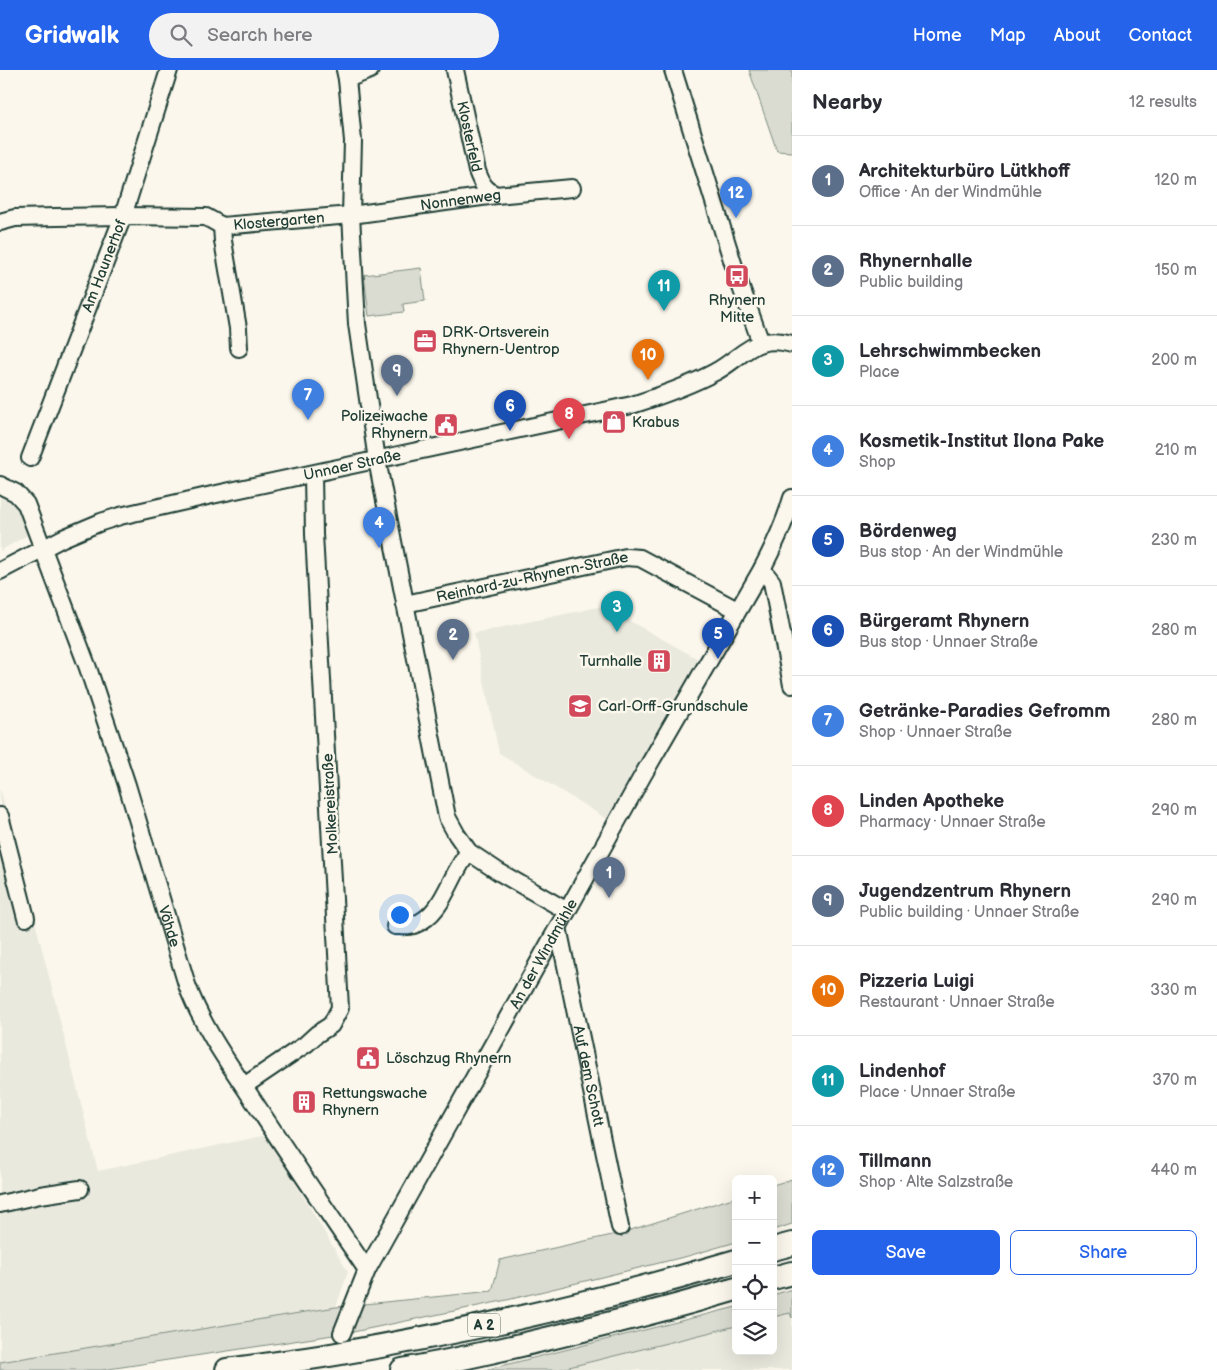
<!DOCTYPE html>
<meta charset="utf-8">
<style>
:root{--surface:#fff;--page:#f2f2f3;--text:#2b2b33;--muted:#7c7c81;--line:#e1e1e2;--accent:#2563eb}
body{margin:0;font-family:"Balsamiq Sans",sans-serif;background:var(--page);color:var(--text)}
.controls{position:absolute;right:15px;bottom:15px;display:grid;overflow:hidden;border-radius:8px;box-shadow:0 5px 20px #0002}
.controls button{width:45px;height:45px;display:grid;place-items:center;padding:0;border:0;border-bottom:1px solid var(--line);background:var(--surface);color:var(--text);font:25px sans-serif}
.you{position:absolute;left:399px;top:844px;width:18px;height:18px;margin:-12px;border:4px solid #fff;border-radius:50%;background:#1a73e8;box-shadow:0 0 0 8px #1a73e833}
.badge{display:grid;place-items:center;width:32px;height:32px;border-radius:50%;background:var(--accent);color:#fff;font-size:16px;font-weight:700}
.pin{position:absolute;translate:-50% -41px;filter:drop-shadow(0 1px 2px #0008)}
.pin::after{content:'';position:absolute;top:26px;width:18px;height:15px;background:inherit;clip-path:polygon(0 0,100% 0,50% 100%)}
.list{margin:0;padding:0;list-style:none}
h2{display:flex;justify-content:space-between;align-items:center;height:65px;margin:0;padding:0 20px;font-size:21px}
h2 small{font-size:16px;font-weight:400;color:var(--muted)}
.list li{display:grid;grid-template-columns:32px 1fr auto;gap:15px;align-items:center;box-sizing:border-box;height:90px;padding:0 20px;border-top:1px solid var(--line)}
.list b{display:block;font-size:19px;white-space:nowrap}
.list p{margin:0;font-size:16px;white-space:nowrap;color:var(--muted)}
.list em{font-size:16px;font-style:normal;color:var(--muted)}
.actions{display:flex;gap:10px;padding:15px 20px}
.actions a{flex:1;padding:11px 0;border:1px solid var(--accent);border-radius:8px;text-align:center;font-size:18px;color:var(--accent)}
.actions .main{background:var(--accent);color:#fff}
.icon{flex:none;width:28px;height:28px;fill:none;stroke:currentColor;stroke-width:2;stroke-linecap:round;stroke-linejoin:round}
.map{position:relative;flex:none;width:792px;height:1300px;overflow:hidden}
header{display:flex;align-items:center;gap:30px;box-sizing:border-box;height:70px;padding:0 25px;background:var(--accent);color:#fff}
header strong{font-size:24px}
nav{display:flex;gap:28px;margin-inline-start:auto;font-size:18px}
.search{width:350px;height:45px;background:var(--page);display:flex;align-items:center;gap:12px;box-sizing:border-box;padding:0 18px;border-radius:28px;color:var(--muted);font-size:19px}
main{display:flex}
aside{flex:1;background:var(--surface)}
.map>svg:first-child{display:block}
</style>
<header>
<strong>Gridwalk</strong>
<div class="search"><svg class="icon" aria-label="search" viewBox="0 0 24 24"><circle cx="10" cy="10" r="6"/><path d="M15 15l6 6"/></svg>Search here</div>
<nav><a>Home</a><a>Map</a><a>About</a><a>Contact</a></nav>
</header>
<main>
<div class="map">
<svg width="792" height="1300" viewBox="0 0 792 1300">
<rect width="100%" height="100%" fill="#fbf7ec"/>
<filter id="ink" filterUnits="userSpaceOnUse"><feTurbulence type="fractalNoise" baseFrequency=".02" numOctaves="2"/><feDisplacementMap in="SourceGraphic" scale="10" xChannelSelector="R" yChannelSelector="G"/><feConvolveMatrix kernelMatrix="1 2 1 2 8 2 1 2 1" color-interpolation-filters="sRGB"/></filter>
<g filter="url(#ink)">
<g fill="#eae9de">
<path d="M0 425 20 435 31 463 0 481Z"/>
<path d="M603 536 698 589 607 749 499 683 474 563Z"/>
<path d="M0 718 38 863 98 1101 267 1065 348 1202 336 1237 0 1292Z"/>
<path d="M790 1243 792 1248V1300H557L736 1256V1281H773V1247Z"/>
</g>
<g fill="#dbdcd1" stroke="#7d8c82">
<path d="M749 0H792V82L777 81Z"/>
<path d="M421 198 425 231 403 234 404 242 369 246 364 205Z"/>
<path d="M792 1109V1154L773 1160V1115Z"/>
<path d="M736 1127V1172L688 1186 507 1230 353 1262 102 1300H0V1292L336 1237 492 1221 500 1190 621 1163Z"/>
<path d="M792 1219V1248L790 1243 773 1247V1225Z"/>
<path d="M736 1237V1256L557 1300H485Z"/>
</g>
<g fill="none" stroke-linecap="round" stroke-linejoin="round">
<defs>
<g id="minor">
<path d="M345 0 347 9 353 71 351 145 357 254 377 390 447 747 457 765 469 782 499 802 567 841"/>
<path id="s1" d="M455 0 477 101C482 114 484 119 496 125"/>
<path d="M673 0 737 206 761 273"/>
<path d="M347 9 370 0"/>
<path id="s2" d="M0 152 15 148 56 147 123 146 206 147 222 156 351 145 496 125 572 118"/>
<path d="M222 156 223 171 238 258 239 278"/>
<path id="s3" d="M30 388 123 146 169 0"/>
<path id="s4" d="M0 415 16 423 26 434 88 598 127 715 187 915C202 956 227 991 251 1027 289 1085 328 1143 367 1200"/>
<path d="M762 499 772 512 792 615"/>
<path id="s5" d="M0 501 63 468 101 452 120 446 212 425 632 335C660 326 689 316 715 302 731 294 745 278 761 273 771 270 782 271 792 274"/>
<path id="s6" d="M405 534 626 487 640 488 737 540"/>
<path d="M0 746 26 848"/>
<path d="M395 856C401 856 409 857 414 855 445 843 449 805 469 782"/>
<path id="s7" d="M558 857 620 1157"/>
<path d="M244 1016 306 974 317 964 331 955 340 938 314 464 313 404"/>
<path d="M0 1134 40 1125 80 1119"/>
<path id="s8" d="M342 1263 367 1200 643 705 762 499C774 476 785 453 792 428"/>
</g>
<g id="highway">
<path d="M773 1179 792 1174"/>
<path d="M773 1208 792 1203"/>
<path d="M227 1300C264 1295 300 1290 336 1284 471 1261 605 1230 736 1191"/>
<path d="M402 1300C442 1293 482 1284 521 1275 593 1258 665 1240 736 1219"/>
</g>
</defs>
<use href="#minor" stroke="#1f3d34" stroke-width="20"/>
<use href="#highway" stroke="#1f3d34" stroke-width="26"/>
<use href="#minor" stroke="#fbf7ec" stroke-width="16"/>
<use href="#highway" stroke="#fbf7ec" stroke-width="22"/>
</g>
</g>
<defs>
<symbol id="bus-square" viewBox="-11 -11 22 22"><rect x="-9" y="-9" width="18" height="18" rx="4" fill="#d1495b" stroke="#fbf7ec"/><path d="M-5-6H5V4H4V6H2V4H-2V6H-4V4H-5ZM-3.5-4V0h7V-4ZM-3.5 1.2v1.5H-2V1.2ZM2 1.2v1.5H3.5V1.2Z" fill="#fff"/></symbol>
<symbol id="office-square" viewBox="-11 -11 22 22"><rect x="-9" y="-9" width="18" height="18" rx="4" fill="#d1495b" stroke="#fbf7ec"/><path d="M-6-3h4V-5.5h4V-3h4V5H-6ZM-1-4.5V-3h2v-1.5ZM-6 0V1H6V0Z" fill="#fff"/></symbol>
<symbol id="shop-square" viewBox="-11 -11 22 22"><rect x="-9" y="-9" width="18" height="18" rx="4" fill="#d1495b" stroke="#fbf7ec"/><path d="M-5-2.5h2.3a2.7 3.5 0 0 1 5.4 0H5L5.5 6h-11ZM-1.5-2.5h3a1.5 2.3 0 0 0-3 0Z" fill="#fff"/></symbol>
<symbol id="civic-square" viewBox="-11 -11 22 22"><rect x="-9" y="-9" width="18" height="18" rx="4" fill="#d1495b" stroke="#fbf7ec"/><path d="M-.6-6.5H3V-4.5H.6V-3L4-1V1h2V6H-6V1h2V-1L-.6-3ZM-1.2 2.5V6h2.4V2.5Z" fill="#fff"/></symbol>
<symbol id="building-square" viewBox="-11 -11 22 22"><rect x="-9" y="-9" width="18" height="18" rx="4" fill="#d1495b" stroke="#fbf7ec"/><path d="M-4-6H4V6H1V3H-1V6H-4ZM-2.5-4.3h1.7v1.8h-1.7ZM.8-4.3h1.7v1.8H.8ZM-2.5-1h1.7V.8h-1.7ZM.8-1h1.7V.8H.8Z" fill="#fff"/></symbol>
<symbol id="school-square" viewBox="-11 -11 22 22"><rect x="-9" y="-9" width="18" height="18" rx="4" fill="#d1495b" stroke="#fbf7ec"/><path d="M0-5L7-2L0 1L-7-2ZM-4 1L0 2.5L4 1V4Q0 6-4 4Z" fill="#fff"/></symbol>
</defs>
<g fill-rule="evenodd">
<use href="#bus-square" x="723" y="192" width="28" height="28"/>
<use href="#office-square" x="411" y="257" width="28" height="28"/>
<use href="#shop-square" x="600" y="338" width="28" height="28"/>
<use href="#civic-square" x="432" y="341" width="28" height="28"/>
<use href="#building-square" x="645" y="577" width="28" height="28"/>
<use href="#school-square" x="566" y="622" width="28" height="28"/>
<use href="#civic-square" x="354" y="974" width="28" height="28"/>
<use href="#building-square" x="290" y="1018" width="28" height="28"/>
</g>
<g text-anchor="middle" stroke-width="5" stroke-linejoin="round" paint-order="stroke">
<rect fill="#fbf7ec" stroke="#61756b" stroke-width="1" x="468" y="1243.5" width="32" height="23" rx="4"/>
<g font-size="14" font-weight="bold" fill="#1f3d34">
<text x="484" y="1260">A 2</text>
</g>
<g font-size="15" fill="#1f3d34" stroke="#fbf7ec">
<text dy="5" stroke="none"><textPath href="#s1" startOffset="68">Klosterfeld</textPath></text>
<text dy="5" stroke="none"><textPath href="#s2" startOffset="465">Nonnenweg</textPath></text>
<text dy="5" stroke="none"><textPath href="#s2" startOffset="282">Klostergarten</textPath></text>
<text dy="5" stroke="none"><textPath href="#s3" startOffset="206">Am Haunerhof</textPath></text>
<text dy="5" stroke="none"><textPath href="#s5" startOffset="370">Unnaer Straße</textPath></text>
<text dy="5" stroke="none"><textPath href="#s6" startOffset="130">Reinhard-zu-Rhynern-Straße</textPath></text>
<text transform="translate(330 734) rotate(-93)" y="5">Molkereistraße</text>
<text dy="5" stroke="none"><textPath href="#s4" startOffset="479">Vöhde</textPath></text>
<text dy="5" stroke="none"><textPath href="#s8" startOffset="430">An der Windmühle</textPath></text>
<text dy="5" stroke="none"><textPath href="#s7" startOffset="152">Auf dem Schott</textPath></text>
</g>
<g font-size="15" fill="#1f3d34" stroke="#fbf7ec" text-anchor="start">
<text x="737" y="235" text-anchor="middle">Rhynern<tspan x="737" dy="17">Mitte</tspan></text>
<text x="442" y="267">DRK-Ortsverein<tspan x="442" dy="17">Rhynern-Uentrop</tspan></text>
<text x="428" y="351" text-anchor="end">Polizeiwache<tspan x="428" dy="17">Rhynern</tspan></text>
<text x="632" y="357">Krabus</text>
<text x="642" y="596" text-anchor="end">Turnhalle</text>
<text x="598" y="641">Carl-Orff-Grundschule</text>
<text x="386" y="993">Löschzug Rhynern</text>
<text x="322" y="1028">Rettungswache<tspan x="322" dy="17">Rhynern</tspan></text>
</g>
</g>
</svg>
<div class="controls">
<button>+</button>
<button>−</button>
<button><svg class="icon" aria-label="locate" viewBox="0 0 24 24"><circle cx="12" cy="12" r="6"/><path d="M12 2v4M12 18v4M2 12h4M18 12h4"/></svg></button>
<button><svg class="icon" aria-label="layers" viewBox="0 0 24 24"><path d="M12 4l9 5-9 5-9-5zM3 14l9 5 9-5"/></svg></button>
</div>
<div class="you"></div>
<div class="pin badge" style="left:609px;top:828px;background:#5c6f8a">1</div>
<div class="pin badge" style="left:453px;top:590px;background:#5c6f8a">2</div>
<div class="pin badge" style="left:617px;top:562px;background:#0f9aa8">3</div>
<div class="pin badge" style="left:379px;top:478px;background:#3f7fe0">4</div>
<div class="pin badge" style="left:718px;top:589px;background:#1a4fb4">5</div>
<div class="pin badge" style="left:510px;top:361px;background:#1a4fb4">6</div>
<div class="pin badge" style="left:308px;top:350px;background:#3f7fe0">7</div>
<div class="pin badge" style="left:569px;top:369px;background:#e0444e">8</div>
<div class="pin badge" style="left:397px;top:326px;background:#5c6f8a">9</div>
<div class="pin badge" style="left:648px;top:310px;background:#e8710a">10</div>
<div class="pin badge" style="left:664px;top:241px;background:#0f9aa8">11</div>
<div class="pin badge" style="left:736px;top:148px;background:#3f7fe0">12</div>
</div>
<aside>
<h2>Nearby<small>12 results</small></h2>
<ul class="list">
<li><span class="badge" style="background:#5c6f8a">1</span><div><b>Architekturbüro Lütkhoff</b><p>Office · An der Windmühle</p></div><em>120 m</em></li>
<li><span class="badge" style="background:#5c6f8a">2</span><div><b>Rhynernhalle</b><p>Public building</p></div><em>150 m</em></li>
<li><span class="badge" style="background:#0f9aa8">3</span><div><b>Lehrschwimmbecken</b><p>Place</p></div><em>200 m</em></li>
<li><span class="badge" style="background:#3f7fe0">4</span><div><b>Kosmetik-Institut Ilona Pake</b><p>Shop</p></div><em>210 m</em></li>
<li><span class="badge" style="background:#1a4fb4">5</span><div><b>Bördenweg</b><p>Bus stop · An der Windmühle</p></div><em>230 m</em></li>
<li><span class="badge" style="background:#1a4fb4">6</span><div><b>Bürgeramt Rhynern</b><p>Bus stop · Unnaer Straße</p></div><em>280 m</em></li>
<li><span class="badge" style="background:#3f7fe0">7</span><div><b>Getränke-Paradies Gefromm</b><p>Shop · Unnaer Straße</p></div><em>280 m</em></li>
<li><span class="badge" style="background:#e0444e">8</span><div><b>Linden Apotheke</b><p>Pharmacy · Unnaer Straße</p></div><em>290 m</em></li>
<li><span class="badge" style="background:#5c6f8a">9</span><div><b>Jugendzentrum Rhynern</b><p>Public building · Unnaer Straße</p></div><em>290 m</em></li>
<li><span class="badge" style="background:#e8710a">10</span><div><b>Pizzeria Luigi</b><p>Restaurant · Unnaer Straße</p></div><em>330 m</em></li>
<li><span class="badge" style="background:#0f9aa8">11</span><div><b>Lindenhof</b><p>Place · Unnaer Straße</p></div><em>370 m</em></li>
<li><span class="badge" style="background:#3f7fe0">12</span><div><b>Tillmann</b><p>Shop · Alte Salzstraße</p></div><em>440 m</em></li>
</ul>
<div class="actions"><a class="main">Save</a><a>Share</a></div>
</aside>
</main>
